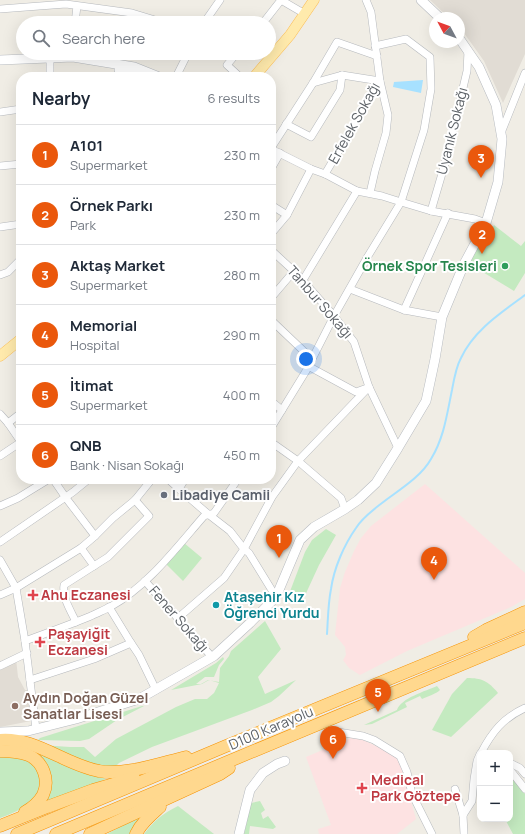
<!DOCTYPE html>
<meta charset="utf-8">
<style>
:root{--surface:#fff;--page:#f6f6f7;--text:#1f2937;--muted:#747a83;--line:#e0e1e3;--accent:#ea580c}
body{margin:0;font-family:Manrope,sans-serif;background:var(--page);color:var(--text)}
.controls{position:absolute;right:12px;bottom:12px;display:grid;overflow:hidden;border-radius:8px;box-shadow:0 4px 16px #0002}
.controls button{width:36px;height:36px;display:grid;place-items:center;padding:0;border:0;border-bottom:1px solid var(--line);background:var(--surface);color:var(--text);font:20px sans-serif}
.compass{position:absolute;left:429px;top:12px;width:36px;height:36px;border-radius:50%;background:var(--surface);box-shadow:0 4px 16px #0002;rotate:311deg}
.you{position:absolute;left:306px;top:359px;width:14px;height:14px;margin:-10px;border:3px solid #fff;border-radius:50%;background:#1a73e8;box-shadow:0 0 0 6px #1a73e833}
.badge{display:grid;place-items:center;width:26px;height:26px;border-radius:50%;background:var(--accent);color:#fff;font-size:13px;font-weight:700}
.pin{position:absolute;translate:-50% -33px;filter:drop-shadow(0 1px 2px #0008)}
.pin::after{content:'';position:absolute;top:21px;width:14px;height:12px;background:inherit;clip-path:polygon(0 0,100% 0,50% 100%)}
.list{margin:0;padding:0;list-style:none}
h2{display:flex;justify-content:space-between;align-items:center;height:52px;margin:0;padding:0 16px;font-size:17px}
h2 small{font-size:13px;font-weight:400;color:var(--muted)}
.list li{display:grid;grid-template-columns:26px 1fr auto;gap:12px;align-items:center;box-sizing:border-box;height:60px;padding:0 16px;border-top:1px solid var(--line)}
.list b{display:block;font-size:15px;white-space:nowrap}
.list p{margin:0;font-size:13px;white-space:nowrap;color:var(--muted)}
.list em{font-size:13px;font-style:normal;color:var(--muted)}
.icon{flex:none;width:22px;height:22px;fill:none;stroke:currentColor;stroke-width:2;stroke-linecap:round;stroke-linejoin:round}
.map{position:relative;flex:none;width:525px;height:834px;overflow:hidden}
.search{position:absolute;background:var(--surface);box-shadow:0 4px 16px #0002;left:16px;top:16px;width:260px;height:44px;display:flex;align-items:center;gap:10px;box-sizing:border-box;padding:0 14px;border-radius:22px;color:var(--muted);font-size:15px}
.panel{position:absolute;background:var(--surface);box-shadow:0 4px 16px #0002;left:16px;top:72px;width:260px;height:412px;border-radius:16px}
.map>svg:first-child{display:block}
</style>
<div class="map">
<svg width="525" height="834" viewBox="0 0 525 834">
<rect width="100%" height="100%" fill="#f0ede5"/>
<g fill="#e1dcd4">
<path d="M430 0H525V54L503 103 484 61 464 33 459 28V18H449Z"/>
<path d="M16 659 18 677 25 690H28L31 721 0 727V667Z"/>
</g>
<g fill="#fde2e2">
<path d="M425 484 525 573V599L511 607 407 651 360 675 349 668 343 660 346 655 345 647 335 635 340 588 345 572 354 551 361 538 371 526Z"/>
<path d="M351 738 363 740 398 756 416 819 397 834H319L318 829 331 825 306 757Z"/>
</g>
<g fill="#c4eac0">
<path d="M494 225 521 246 525 241V273L514 291 481 271 468 265 484 235 488 237Z"/>
<path d="M326 529 336 535 319 565 302 602 289 594 305 552 312 540Z"/>
<path d="M184 543 202 558 183 581 166 564Z"/>
<path d="M265 621 281 649 258 677 265 694 296 680 279 696 271 702 252 710 152 747 119 763 111 771 41 745 70 747H84L95 757 116 739 176 707 195 699H207L214 693 219 683 209 680 202 684 171 690 216 663 223 657 224 659 219 665 214 677H205L196 684H201L208 680 219 682 220 668 229 656 231 651Z"/>
<path d="M467 678C482 678 488 681 498 693L451 737 432 730 452 694Z"/>
<path d="M437 686 440 690C436 694 428 696 422 699L420 696 405 703 407 707 372 724 364 725 397 710C401 698 426 691 437 686Z"/>
<path d="M142 706H144L117 720 89 739 80 741 38 740 40 738Z"/>
<path d="M20 745 68 766 106 779 42 805 49 775Z"/>
<path d="M0 756C8 756 24 758 30 762 44 773 44 792 31 802 21 810 11 814 0 818Z"/>
<path d="M510 773 525 794V834H513L505 819H510Z"/>
<path d="M260 801 265 810 261 813 263 819 268 816 276 827 273 829 250 826 249 834H244L251 803Z"/>
<path d="M178 806 214 834H144C155 820 162 814 178 806Z"/>
<path d="M141 816 131 834H107Z"/>
</g>
<path fill="#a7e1ff" d="M423 80 421 93 393 87 394 82Z"/>
<g fill="none" stroke-linecap="round" stroke-linejoin="round">
<path stroke="#a7e1ff" stroke-width="2" d="M327 634C328 619 328 604 331 589 334 568 344 545 356 528 362 518 373 510 382 503 399 490 421 477 431 459 444 438 447 414 452 390 454 379 456 367 461 358 474 330 501 313 525 295"/>
<defs>
<g id="street">
<path d="M281 0 305 14"/>
<path d="M0 9 66 4 132 13 165 23"/>
<path d="M75 23 77 6"/>
<path d="M204 23 220 0"/>
<path d="M263 23 281 0"/>
<path d="M237 53 227 65 240 77"/>
<path d="M50 77V62"/>
<path d="M176 77 188 53"/>
<path d="M313 83 342 75 380 81 388 115 386 133 375 171 370 193"/>
<path d="M0 112 21 109"/>
<path d="M286 124 311 137 340 90 342 75"/>
<path d="M501 133 525 73"/>
<path d="M271 148 313 83 337 42 377 56"/>
<path d="M271 149 311 169 325 174 357 191 382 196 401 202 431 211 475 219 486 223"/>
<path d="M0 166 21 164"/>
<path d="M271 169 280 153"/>
<path d="M325 174 347 137 376 86 380 81 371 12 366 0"/>
<path d="M271 205 287 215"/>
<path d="M431 211 446 160 467 71 468 51"/>
<path d="M0 227 21 224"/>
<path d="M271 234 287 215 311 169"/>
<path d="M271 250 297 274 334 316 354 342 369 387 398 448"/>
<path d="M0 275 8 272 21 259"/>
<path d="M303 280 357 191"/>
<path d="M350 289 404 310 442 317"/>
<path d="M271 298 294 271"/>
<path d="M404 310 448 213"/>
<path d="M271 320 312 359"/>
<path d="M308 366 356 392 367 388"/>
<path d="M271 401 282 410"/>
<path d="M0 414 8 423 21 442"/>
<path d="M8 423 21 413"/>
<path d="M271 428 306 371 334 316 368 256 401 202 424 130 431 89 430 57 406 39 375 46"/>
<path d="M271 442 298 461 341 498 345 509"/>
<path d="M0 456 21 442"/>
<path d="M53 479 66 498 95 536"/>
<path d="M168 479 179 489 208 514 230 531 244 549 249 553 276 597"/>
<path d="M179 489 185 479"/>
<path d="M0 506 18 498 49 479"/>
<path d="M0 542 73 492 89 479"/>
<path d="M81 548 94 566"/>
<path d="M0 560 16 588 25 641 36 729"/>
<path d="M145 581 212 657"/>
<path d="M0 595 16 588 81 548 95 536 113 518 135 500 152 479"/>
<path d="M178 618 224 578 244 549 272 497 298 461 369 387"/>
<path d="M76 622C71 611 62 598 64 585L108 557 149 516 135 500"/>
<path d="M25 641C47 633 69 625 91 616 97 613 104 610 110 607 148 586 176 548 204 516L214 513 238 479"/>
<path d="M131 643 139 655 156 690"/>
<path d="M0 666 27 653"/>
<path d="M30 680 94 659 131 643 109 607"/>
<path d="M338 732 363 736 374 740 400 756 407 772 412 794 432 834"/>
<path d="M481 753C492 732 503 718 525 708"/>
<path d="M510 763 520 768 525 774"/>
<path d="M510 770 525 789"/>
<path d="M455 789 463 815 464 834"/>
<path d="M463 815 472 801 474 779 477 761 480 754"/>
</g>
<g id="secondary">
<path d="M421 0 440 18"/>
<path d="M0 60 73 57 134 67 159 77"/>
<path d="M119 70 126 71 142 77"/>
<path d="M0 732 28 731 76 719 139 699 214 656 250 623 276 597 300 540 314 527 345 509 358 500 376 483 398 448 426 401 435 359 442 317 464 264 486 223 498 182 502 139 496 105 479 67 459 38"/>
<path d="M239 834 250 790 263 773 277 764 285 761"/>
</g>
<g id="primary">
<path d="M254 77 290 35 314 0"/>
<path d="M0 356 21 339"/>
</g>
<g id="highway">
<path d="M474 637 486 630 525 612"/>
<path d="M0 740C36 737 65 765 99 771 124 776 161 763 186 757"/>
<path d="M0 751C9 751 20 752 28 755 43 761 50 780 43 795 39 802 32 808 25 812"/>
<path d="M0 826 47 807 93 790 134 778"/>
<path d="M17 834 226 746 525 623"/>
<path d="M56 834C212 768 369 703 525 638"/>
<path d="M90 834 220 774 229 768"/>
<path d="M136 834C141 823 151 815 160 807"/>
</g>
</defs>
<use href="#street" stroke="#b6b9bd" stroke-width="8"/>
<use href="#secondary" stroke="#b7bbc0" stroke-width="10"/>
<use href="#primary" stroke="#fcbd53" stroke-width="11"/>
<use href="#highway" stroke="#f69200" stroke-width="13"/>
<use href="#street" stroke="#fff" stroke-width="7"/>
<use href="#secondary" stroke="#fff" stroke-width="9"/>
<use href="#primary" stroke="#ffeaac" stroke-width="10"/>
<use href="#highway" stroke="#ffd88e" stroke-width="12"/>
</g>
<circle fill="#2e9e5b" stroke="#fff" stroke-width="1.5" cx="505" cy="266" r="4"/>
<circle fill="#6b7280" stroke="#fff" stroke-width="1.5" cx="164" cy="495" r="4"/>
<g fill="#e0444e" stroke="#fff" stroke-width="1.5">
<path d="M31 589h4v4h4v4h-4v4h-4v-4h-4v-4h4z"/>
<path d="M38 636h4v4h4v4h-4v4h-4v-4h-4v-4h4z"/>
<path d="M360 782h4v4h4v4h-4v4h-4v-4h-4v-4h4z"/>
</g>
<circle fill="#0f9aa8" stroke="#fff" stroke-width="1.5" cx="216" cy="605" r="4"/>
<circle fill="#8d6e63" stroke="#fff" stroke-width="1.5" cx="15" cy="706" r="4"/>
<g text-anchor="middle" stroke-width="4" stroke-linejoin="round" paint-order="stroke">
<g font-size="14" fill="#5d6267" stroke="#fff">
<text transform="translate(354 123) rotate(-61)" y="5">Erfelek Sokağı</text>
<text transform="translate(452 131) rotate(-76)" y="5">Uyanık Sokağı</text>
<text transform="translate(320 302) rotate(49)" y="5">Tanbur Sokağı</text>
<text transform="translate(179 619) rotate(49)" y="5">Fener Sokağı</text>
<text transform="translate(271 728) rotate(-23)" y="5">D100 Karayolu</text>
</g>
<g font-size="14" font-weight="bold" fill="#27864d" stroke="#fff" text-anchor="end">
<text x="497" y="271">Örnek Spor Tesisleri</text>
</g>
<g font-size="14" font-weight="bold" fill="#5b616d" stroke="#fff" text-anchor="start">
<text x="172" y="500">Libadiye Camii</text>
</g>
<g font-size="14" font-weight="bold" fill="#be3a42" stroke="#fff" text-anchor="start">
<text x="41" y="600">Ahu Eczanesi</text>
<text x="48" y="639">Paşayiğit<tspan x="48" dy="16">Eczanesi</tspan></text>
<text x="371" y="785">Medical<tspan x="371" dy="16">Park Göztepe</tspan></text>
</g>
<g font-size="14" font-weight="bold" fill="#0d838f" stroke="#fff" text-anchor="start">
<text x="224" y="602">Ataşehir Kız<tspan x="224" dy="16">Öğrenci Yurdu</tspan></text>
</g>
<g font-size="14" font-weight="bold" fill="#785e54" stroke="#fff" text-anchor="start">
<text x="23" y="703">Aydın Doğan Güzel<tspan x="23" dy="16">Sanatlar Lisesi</tspan></text>
</g>
</g>
</svg>
<div class="controls">
<button>+</button>
<button>−</button>
</div>
<svg class="compass" viewBox="-18 -18 36 36"><path d="M0-13l5 13h-10z" fill="#e53935"/><path d="M0 13l5-13h-10z" fill="#747a83"/></svg>
<div class="you"></div>
<div class="pin badge" style="left:279px;top:558px">1</div>
<div class="pin badge" style="left:482px;top:254px">2</div>
<div class="pin badge" style="left:481px;top:178px">3</div>
<div class="pin badge" style="left:434px;top:580px">4</div>
<div class="pin badge" style="left:378px;top:712px">5</div>
<div class="pin badge" style="left:333px;top:759px">6</div>
<div class="search"><svg class="icon" aria-label="search" viewBox="0 0 24 24"><circle cx="10" cy="10" r="6"/><path d="M15 15l6 6"/></svg>Search here</div>
<section class="panel">
<h2>Nearby<small>6 results</small></h2>
<ul class="list">
<li><span class="badge">1</span><div><b>A101</b><p>Supermarket</p></div><em>230 m</em></li>
<li><span class="badge">2</span><div><b>Örnek Parkı</b><p>Park</p></div><em>230 m</em></li>
<li><span class="badge">3</span><div><b>Aktaş Market</b><p>Supermarket</p></div><em>280 m</em></li>
<li><span class="badge">4</span><div><b>Memorial</b><p>Hospital</p></div><em>290 m</em></li>
<li><span class="badge">5</span><div><b>İtimat</b><p>Supermarket</p></div><em>400 m</em></li>
<li><span class="badge">6</span><div><b>QNB</b><p>Bank · Nisan Sokağı</p></div><em>450 m</em></li>
</ul>
</section>
</div>
